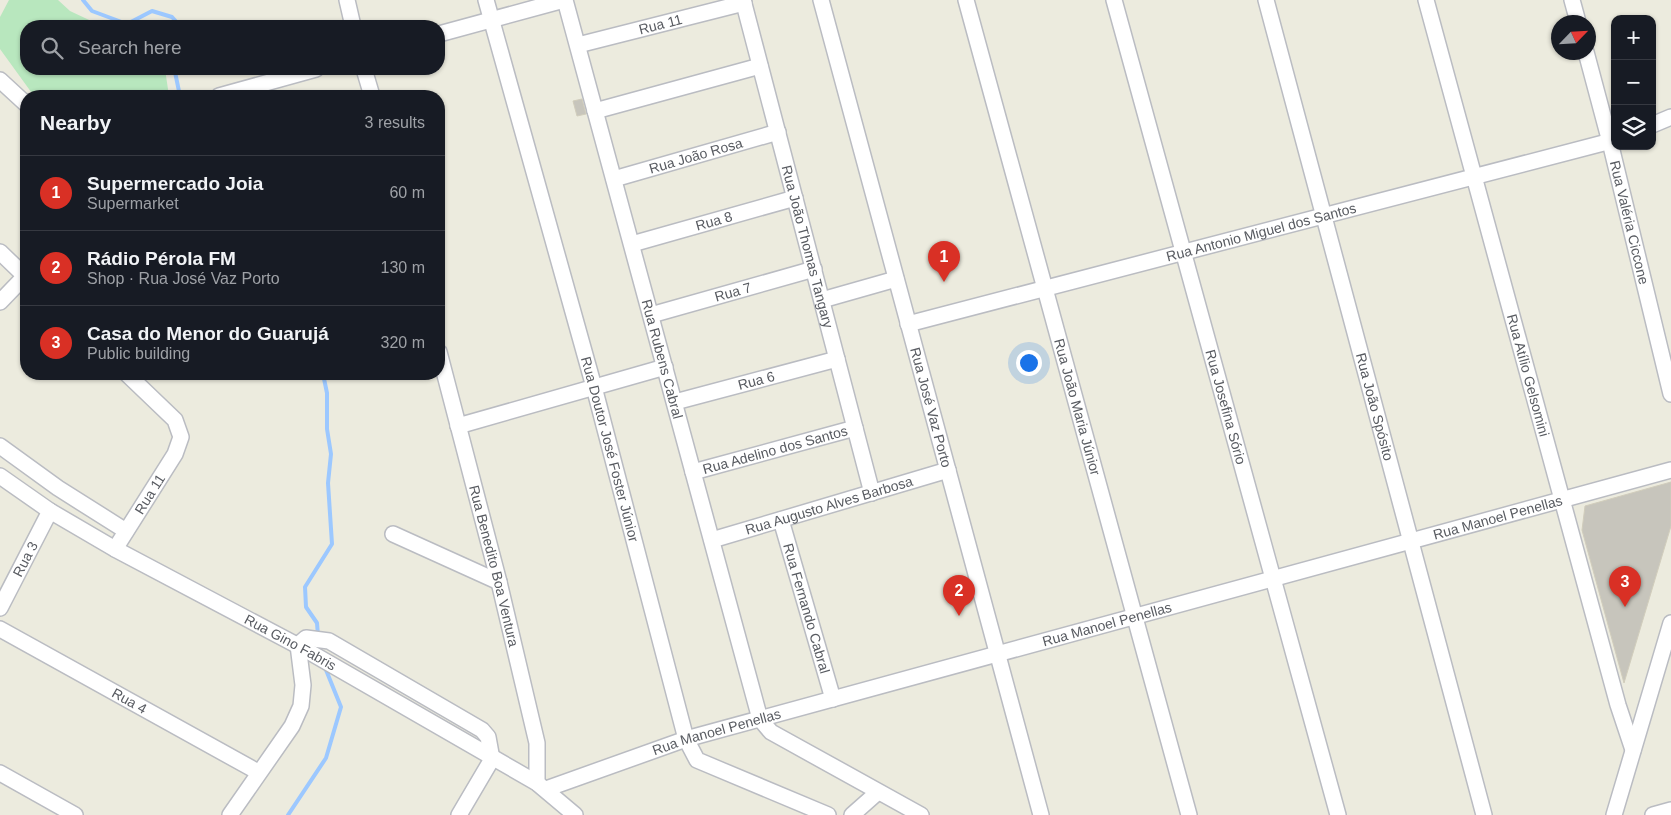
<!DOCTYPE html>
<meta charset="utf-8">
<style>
:root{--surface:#171b24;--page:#20242c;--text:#f1f3f6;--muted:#9ea1a6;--line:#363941;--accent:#d93025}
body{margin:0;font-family:Arial,sans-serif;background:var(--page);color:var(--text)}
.controls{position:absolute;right:15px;top:15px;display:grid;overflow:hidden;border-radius:10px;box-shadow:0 1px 4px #0004}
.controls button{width:45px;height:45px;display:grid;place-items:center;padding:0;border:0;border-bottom:1px solid var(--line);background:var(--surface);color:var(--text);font:25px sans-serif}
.compass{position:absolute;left:1551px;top:15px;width:45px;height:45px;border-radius:50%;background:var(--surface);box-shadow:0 1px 4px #0004;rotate:65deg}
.you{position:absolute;left:1028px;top:362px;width:18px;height:18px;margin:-12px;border:4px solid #fff;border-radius:50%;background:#1a73e8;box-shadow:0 0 0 8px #1a73e833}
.badge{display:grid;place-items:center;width:32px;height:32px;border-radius:50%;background:var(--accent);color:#fff;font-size:16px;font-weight:700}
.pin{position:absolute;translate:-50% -41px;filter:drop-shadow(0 1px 2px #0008)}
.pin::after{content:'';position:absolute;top:26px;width:18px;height:15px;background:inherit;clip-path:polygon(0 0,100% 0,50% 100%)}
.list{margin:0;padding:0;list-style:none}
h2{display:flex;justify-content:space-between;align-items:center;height:65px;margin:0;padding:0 20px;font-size:21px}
h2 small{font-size:16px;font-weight:400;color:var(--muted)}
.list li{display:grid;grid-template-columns:32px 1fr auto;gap:15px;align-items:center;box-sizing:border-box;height:75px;padding:0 20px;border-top:1px solid var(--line)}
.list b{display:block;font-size:19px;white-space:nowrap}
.list p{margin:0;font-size:16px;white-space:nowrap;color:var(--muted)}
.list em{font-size:16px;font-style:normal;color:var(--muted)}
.icon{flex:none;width:28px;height:28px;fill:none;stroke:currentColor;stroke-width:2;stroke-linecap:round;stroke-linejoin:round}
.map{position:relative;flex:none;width:1671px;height:815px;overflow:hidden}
.search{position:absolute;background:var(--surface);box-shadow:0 1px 4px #0004;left:20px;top:20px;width:425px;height:55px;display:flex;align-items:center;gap:12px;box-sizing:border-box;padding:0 18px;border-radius:20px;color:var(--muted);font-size:19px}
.panel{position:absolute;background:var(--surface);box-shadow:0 1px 4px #0004;left:20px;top:90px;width:425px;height:290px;border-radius:20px}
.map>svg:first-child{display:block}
</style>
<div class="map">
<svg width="1671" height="815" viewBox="0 0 1671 815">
<rect width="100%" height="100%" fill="#ecebde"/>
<path fill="#b8e7be" d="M9 0H58L70 11 102 26H26V69H165L169 96H34L0 49V17Z"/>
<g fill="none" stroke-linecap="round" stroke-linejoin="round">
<g stroke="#9cc8ff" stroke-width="4">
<path d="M83 0 92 11 127 24 152 11 172 17 180 26"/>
<path d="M178 69 175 72 180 96"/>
<path d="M318 636 317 623 306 607 305 587 332 544 328 483 331 454 327 429V393L323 374"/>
<path d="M288 815 326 758 341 707 324 665"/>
</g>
</g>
<g fill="#c7c5bc" stroke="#d1cdbc">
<path d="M582 99 586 114 577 116 573 101Z"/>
<path d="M1671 482V526L1624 683 1582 530 1585 506Z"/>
</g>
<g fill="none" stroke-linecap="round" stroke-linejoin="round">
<defs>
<g id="minor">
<path d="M347 0 353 26"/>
<path id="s1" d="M486 0 594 387 686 739 697 760 828 815"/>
<path id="s2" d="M565 0 760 719 771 732 921 815"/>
<path id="s3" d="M743 0 872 493"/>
<path id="s4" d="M821 0 1041 815"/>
<path id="s5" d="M966 0 1189 815"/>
<path id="s6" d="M1114 0 1338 815"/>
<path id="s7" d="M1266 0 1484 815"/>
<path id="s8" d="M1426 0 1618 705 1633 750"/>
<path d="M1572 0 1578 22"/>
<path d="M439 34 564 0"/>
<path id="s9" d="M578 45 744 3"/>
<path id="s10" d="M1586 52 1610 142 1671 394"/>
<path d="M364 69 372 96"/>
<path d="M0 80 26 104"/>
<path d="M219 96 316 69"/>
<path d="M595 111 760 66"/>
<path d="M1652 125 1671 117"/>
<path id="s11" d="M614 179 778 132"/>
<path id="s12" d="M632 244 795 198"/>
<path d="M0 252 26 277"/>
<path d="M822 300 896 279"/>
<path d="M0 302 26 275"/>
<path id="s13" d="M651 315 814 269"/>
<path id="s14" d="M908 324 1615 140"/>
<path id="s15" d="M439 352 499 582 537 743V783"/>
<path id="s16" d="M675 402 837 359"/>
<path d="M458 426 665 367"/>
<path d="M0 446 58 488 126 531"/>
<path id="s17" d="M693 472 855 428"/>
<path id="s18" d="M0 476 50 511 115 549 306 650 537 783 575 815"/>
<path id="s19" d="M781 520 833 699"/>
<path d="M393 534 499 582"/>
<path id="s20" d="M712 540 948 470"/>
<path id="s21" d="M115 549 175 454 181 437 175 420 127 374"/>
<path id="s22" d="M0 608 50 511"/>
<path id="s23" d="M0 629 258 772"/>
<path d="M0 773 75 815"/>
<path id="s24" d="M546 789 686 739 1671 470"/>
<path d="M230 815 292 726 301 706 303 685 298 645 306 638 329 641 482 730 488 737 492 759 459 815"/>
<path d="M852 815 878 792"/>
<path d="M1614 815 1671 623"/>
<path d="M1653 815 1671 810"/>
</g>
</defs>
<use href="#minor" stroke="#babcc2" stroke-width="18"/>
<use href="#minor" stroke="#fff" stroke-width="15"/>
</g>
<g text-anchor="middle" stroke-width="4.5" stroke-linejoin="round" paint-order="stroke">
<g font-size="14" fill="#585b61" stroke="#fff">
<text dy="5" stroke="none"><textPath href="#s9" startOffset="85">Rua 11</textPath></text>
<text dy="5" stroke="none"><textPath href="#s11" startOffset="85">Rua João Rosa</textPath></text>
<text dy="5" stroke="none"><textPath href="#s12" startOffset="85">Rua 8</textPath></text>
<text dy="5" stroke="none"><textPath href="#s10" startOffset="176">Rua Valéria Ciccone</textPath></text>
<text dy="5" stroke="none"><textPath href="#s14" startOffset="365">Rua Antonio Miguel dos Santos</textPath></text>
<text dy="5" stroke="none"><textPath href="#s3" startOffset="255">Rua João Thomas Tangary</textPath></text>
<text dy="5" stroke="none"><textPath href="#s13" startOffset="85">Rua 7</textPath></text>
<text dy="5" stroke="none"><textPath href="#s2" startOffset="372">Rua Rubens Cabral</textPath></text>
<text dy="5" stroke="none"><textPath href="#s8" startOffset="389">Rua Atílio Gelsomini</textPath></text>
<text dy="5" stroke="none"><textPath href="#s16" startOffset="84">Rua 6</textPath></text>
<text dy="5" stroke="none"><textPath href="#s4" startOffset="422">Rua José Vaz Porto</textPath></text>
<text dy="5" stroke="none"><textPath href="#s5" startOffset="422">Rua João Maria Júnior</textPath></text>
<text dy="5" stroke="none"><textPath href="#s6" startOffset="422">Rua Josefina Sório</textPath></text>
<text dy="5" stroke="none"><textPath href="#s7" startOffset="421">Rua João Spósito</textPath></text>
<text dy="5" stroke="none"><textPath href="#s1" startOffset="466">Rua Doutor José Foster Júnior</textPath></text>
<text dy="5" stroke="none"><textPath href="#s17" startOffset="85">Rua Adelino dos Santos</textPath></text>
<text dy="5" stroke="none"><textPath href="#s21" startOffset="65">Rua 11</textPath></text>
<text dy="5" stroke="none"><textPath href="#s20" startOffset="122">Rua Augusto Alves Barbosa</textPath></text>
<text dy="5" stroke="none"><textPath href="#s24" startOffset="990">Rua Manoel Penellas</textPath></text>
<text dy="5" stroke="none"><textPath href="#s22" startOffset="55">Rua 3</textPath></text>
<text dy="5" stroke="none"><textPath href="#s15" startOffset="221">Rua Benedito Boa Ventura</textPath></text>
<text dy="5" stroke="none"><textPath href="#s19" startOffset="92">Rua Fernando Cabral</textPath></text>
<text dy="5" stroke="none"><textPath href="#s24" startOffset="585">Rua Manoel Penellas</textPath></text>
<text dy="5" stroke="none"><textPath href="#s18" startOffset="335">Rua Gino Fabris</textPath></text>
<text dy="5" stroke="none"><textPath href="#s23" startOffset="148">Rua 4</textPath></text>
<text dy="5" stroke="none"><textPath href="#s24" startOffset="180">Rua Manoel Penellas</textPath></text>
</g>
</g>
</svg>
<div class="controls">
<button>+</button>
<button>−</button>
<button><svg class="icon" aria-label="layers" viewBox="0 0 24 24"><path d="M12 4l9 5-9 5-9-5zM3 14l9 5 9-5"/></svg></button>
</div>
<svg class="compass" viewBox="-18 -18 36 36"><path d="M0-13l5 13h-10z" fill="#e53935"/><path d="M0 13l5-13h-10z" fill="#9ea1a6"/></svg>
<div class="you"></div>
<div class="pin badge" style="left:944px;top:282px">1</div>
<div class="pin badge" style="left:959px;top:616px">2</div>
<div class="pin badge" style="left:1625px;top:607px">3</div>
<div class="search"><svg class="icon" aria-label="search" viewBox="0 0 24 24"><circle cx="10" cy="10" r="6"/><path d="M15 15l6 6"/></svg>Search here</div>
<section class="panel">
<h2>Nearby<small>3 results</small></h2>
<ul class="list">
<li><span class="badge">1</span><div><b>Supermercado Joia</b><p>Supermarket</p></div><em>60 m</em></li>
<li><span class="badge">2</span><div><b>Rádio Pérola FM</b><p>Shop · Rua José Vaz Porto</p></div><em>130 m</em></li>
<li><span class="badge">3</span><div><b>Casa do Menor do Guarujá</b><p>Public building</p></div><em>320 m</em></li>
</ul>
</section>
</div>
